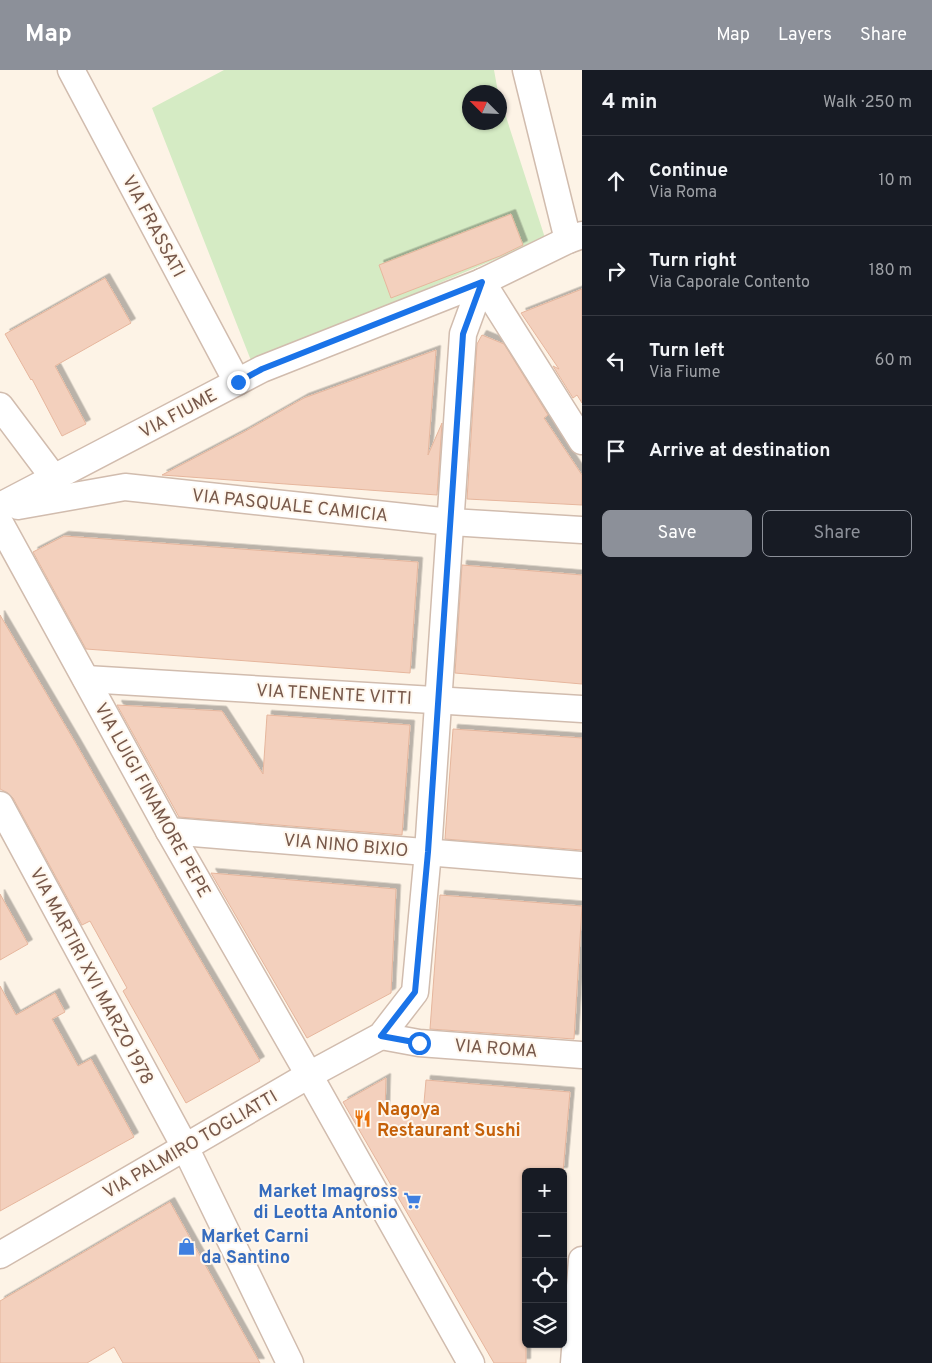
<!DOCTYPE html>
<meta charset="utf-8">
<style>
:root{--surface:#171b24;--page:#20242c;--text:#f1f3f6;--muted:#9ea1a6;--line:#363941;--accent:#8c9099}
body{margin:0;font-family:Overpass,sans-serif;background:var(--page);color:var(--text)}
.controls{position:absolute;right:15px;bottom:15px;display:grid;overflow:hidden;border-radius:8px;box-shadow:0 1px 4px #0004}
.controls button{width:45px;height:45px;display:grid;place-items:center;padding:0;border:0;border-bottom:1px solid var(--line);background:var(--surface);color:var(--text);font:25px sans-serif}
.compass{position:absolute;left:462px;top:15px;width:45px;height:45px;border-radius:50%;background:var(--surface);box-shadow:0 1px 4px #0004;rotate:294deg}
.stop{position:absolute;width:15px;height:15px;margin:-11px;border:4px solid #1a73e8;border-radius:50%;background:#fff}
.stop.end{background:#1a73e8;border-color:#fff;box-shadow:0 1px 5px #0008}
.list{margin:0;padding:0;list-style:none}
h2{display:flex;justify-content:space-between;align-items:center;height:65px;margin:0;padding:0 20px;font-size:21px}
h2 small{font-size:16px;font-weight:400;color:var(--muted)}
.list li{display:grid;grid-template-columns:32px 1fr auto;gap:15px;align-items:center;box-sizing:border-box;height:90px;padding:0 20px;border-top:1px solid var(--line)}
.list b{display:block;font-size:19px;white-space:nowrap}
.list p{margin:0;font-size:16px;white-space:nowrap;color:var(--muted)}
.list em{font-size:16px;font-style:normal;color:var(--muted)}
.actions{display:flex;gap:10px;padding:15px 20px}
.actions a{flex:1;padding:11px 0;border:1px solid var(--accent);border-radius:8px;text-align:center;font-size:18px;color:var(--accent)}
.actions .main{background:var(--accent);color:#fff}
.icon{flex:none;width:28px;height:28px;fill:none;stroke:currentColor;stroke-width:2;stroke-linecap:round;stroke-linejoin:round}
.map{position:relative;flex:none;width:582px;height:1293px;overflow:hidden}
header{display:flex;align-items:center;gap:30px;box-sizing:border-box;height:70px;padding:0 25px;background:var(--accent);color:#fff}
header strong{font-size:24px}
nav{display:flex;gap:28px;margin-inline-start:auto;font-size:18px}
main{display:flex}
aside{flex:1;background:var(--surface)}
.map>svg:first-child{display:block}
</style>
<header>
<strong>Map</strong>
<nav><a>Map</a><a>Layers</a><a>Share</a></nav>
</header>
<main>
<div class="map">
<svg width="582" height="1293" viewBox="0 0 582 1293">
<defs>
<filter id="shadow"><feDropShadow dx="4.5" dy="-4.5" stdDeviation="0" flood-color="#0004"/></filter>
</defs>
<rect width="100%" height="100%" fill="#fdf3e6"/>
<path fill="#d5ebc4" d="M224 0H494L498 22H470V52H500V28L545 168 252 293 152 38Z"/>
<g fill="#f3d0bd" stroke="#e6b69d" filter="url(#shadow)">
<path d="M511 144 523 175 500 186 391 228 379 195Z"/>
<path d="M105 208 131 253 55 296 86 354 62 366 32 309 31 310 5 264Z"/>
<path d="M582 219V333L577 325 573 328 553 296 559 299 521 243Z"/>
<path d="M482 265 504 274 548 345 544 348 582 405V435L467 429 477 274Z"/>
<path d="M436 280 428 385 442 353 437 425 162 405 244 362 304 328Z"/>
<path d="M64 466 418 492 410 603 86 579 33 482Z"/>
<path d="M462 495 582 505V614L455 603Z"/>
<path d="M0 545 75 672 184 862 260 991 186 1033 123 921 127 918 90 851 82 855 13 728 8 723 0 719Z"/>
<path d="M117 635 222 641 263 704 267 645 410 655 402 765 179 747Z"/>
<path d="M453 659 582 668V780L445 769Z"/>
<path d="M211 803 396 819 391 923 307 968Z"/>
<path d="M0 824 28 874 0 890Z"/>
<path d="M440 825 582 836 574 969 430 959Z"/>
<path d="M0 916 16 945 55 923 65 942 52 949 78 996 91 989 134 1067 0 1141Z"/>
<path d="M386 1008 385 1042 423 1044 426 1010 570 1022 563 1102H526V1293H494L343 1032Z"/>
<path d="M170 1132 260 1293H123L114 1277 87 1293H0V1231Z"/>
</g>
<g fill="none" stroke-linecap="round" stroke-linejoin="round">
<defs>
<g id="street">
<path d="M71 0 237 312"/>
<path d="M526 0 568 170"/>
<path d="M482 212 582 371"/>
<path d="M0 336 54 408"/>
<path d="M0 436 262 299 482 212 568 170 582 165"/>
<path d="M18 436 125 417 451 452 582 460"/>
<path d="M0 453 169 761 309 1005 471 1293"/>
<path d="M86 609 582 639"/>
<path d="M0 735 185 1077 290 1293"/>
<path d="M169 761 582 795"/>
<path d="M381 966 419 973 582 985"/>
<path d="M0 1185 309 1005 381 966 415 922 428 782 463 264 482 212"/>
<path d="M574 1293 582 1190"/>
</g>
</defs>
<use href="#street" stroke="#d1bcae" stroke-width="29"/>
<use href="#street" stroke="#fff" stroke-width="26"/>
</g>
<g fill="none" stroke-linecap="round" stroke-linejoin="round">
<path stroke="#1a73e8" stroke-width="6" d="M238 312 262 299 482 212 463 264 428 782 415 922 381 966 419 973"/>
</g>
<defs>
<symbol id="restaurant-bare" viewBox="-9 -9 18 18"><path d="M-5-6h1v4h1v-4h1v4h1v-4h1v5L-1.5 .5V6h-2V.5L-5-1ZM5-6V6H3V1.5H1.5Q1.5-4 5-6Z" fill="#e8710a" stroke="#fff7ed" stroke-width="2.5" paint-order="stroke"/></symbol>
<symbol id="supermarket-bare" viewBox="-9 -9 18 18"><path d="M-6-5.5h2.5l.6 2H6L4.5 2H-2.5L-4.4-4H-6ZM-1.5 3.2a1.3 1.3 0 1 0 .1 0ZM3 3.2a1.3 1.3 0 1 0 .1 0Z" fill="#3f7fe0" stroke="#fff7ed" stroke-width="2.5" paint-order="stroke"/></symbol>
<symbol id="shop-bare" viewBox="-9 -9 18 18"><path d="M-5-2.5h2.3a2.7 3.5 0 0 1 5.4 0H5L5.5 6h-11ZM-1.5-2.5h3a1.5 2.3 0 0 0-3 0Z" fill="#3f7fe0" stroke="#fff7ed" stroke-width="2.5" paint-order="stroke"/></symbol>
</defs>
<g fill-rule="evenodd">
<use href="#restaurant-bare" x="350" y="1036" width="25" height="25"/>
<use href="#supermarket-bare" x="400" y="1118" width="25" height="25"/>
<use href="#shop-bare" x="174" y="1164" width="25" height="25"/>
</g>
<g text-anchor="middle" stroke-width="4" stroke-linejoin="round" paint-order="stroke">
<g font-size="18" fill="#77584a" stroke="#fff7ed">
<text transform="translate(154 156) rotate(62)" y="6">VIA FRASSATI</text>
<text transform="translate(178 343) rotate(-28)" y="6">VIA FIUME</text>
<text transform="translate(290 435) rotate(6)" y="6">VIA PASQUALE CAMICIA</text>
<text transform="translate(334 624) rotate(3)" y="6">VIA TENENTE VITTI</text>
<text transform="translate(153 730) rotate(61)" y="6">VIA LUIGI FINAMORE PEPE</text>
<text transform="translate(346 775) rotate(5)" y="6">VIA NINO BIXIO</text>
<text transform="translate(92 906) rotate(62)" y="6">VIA MARTIRI XVI MARZO 1978</text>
<text transform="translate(496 978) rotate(4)" y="6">VIA ROMA</text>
<text transform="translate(190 1074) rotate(-30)" y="6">VIA PALMIRO TOGLIATTI</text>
</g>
<g font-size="18" font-weight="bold" fill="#c56008" stroke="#fff7ed" text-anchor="start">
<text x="377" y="1045">Nagoya<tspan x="377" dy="21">Restaurant Sushi</tspan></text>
</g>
<g font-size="18" font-weight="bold" fill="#366cbe" stroke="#fff7ed" text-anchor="end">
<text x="398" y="1127">Market Imagross<tspan x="398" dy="21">di Leotta Antonio</tspan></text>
<text x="201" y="1172" text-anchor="start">Market Carni<tspan x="201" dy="21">da Santino</tspan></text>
</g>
</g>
</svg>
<div class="controls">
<button>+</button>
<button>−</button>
<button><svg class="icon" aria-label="locate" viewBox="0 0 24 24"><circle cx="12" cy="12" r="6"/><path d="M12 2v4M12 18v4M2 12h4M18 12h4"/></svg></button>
<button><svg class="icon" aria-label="layers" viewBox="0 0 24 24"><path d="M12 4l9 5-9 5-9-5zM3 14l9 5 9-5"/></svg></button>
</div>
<svg class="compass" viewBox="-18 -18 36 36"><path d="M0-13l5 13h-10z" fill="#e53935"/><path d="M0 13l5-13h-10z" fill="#9ea1a6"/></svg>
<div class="stop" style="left:419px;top:973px"></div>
<div class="stop end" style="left:238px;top:312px"></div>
</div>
<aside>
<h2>4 min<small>Walk · 250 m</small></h2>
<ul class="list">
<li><svg class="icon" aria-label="ahead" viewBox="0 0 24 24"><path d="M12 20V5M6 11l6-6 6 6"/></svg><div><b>Continue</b><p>Via Roma</p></div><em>10 m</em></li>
<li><svg class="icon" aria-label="right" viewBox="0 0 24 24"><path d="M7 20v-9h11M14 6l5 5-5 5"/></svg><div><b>Turn right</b><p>Via Caporale Contento</p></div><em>180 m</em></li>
<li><svg class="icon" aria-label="left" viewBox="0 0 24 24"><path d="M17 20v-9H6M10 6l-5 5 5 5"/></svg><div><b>Turn left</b><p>Via Fiume</p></div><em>60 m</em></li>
<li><svg class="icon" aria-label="arrive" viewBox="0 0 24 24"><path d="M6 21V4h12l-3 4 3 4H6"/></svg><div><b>Arrive at destination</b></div></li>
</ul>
<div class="actions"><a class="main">Save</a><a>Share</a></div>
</aside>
</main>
